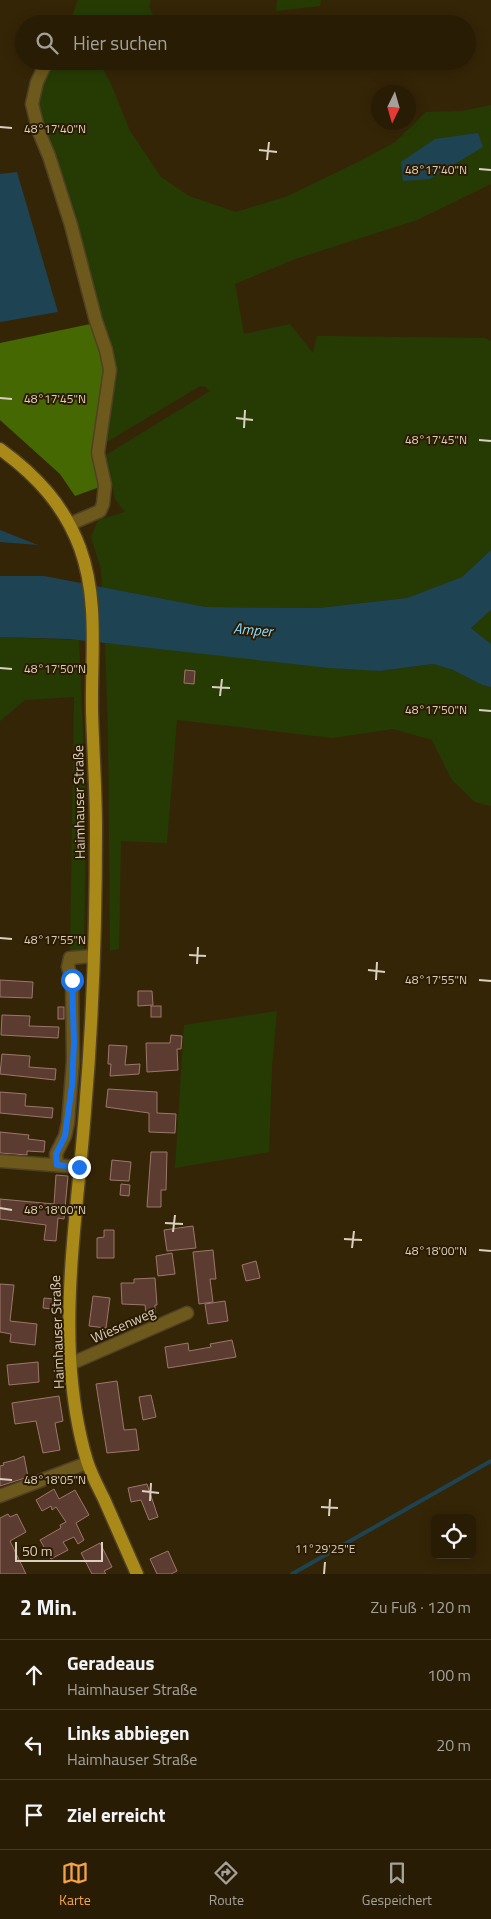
<!DOCTYPE html>
<html lang="de">
<meta charset="utf-8">
<style>
:root{--surface:#281c05;--page:#342913;--text:#f1f3f6;--muted:#a5a19a;--line:#443a27;--accent:#f5a246}
body{margin:0;font-family:"Titillium Web",sans-serif;background:var(--page);color:var(--text)}
.controls{position:absolute;right:15px;bottom:15px;display:grid;overflow:hidden;border-radius:8px;box-shadow:0 2px 12px #0003}
.controls button{width:45px;height:45px;display:grid;place-items:center;padding:0;border:0;border-bottom:1px solid var(--line);background:var(--surface);color:var(--text);font:25px sans-serif}
.compass{position:absolute;left:371px;top:85px;width:45px;height:45px;border-radius:50%;background:var(--surface);box-shadow:0 2px 12px #0003;rotate:185deg}
.scale{position:absolute;left:15px;bottom:12px;width:88px;box-sizing:border-box;padding-left:5px;border:2px solid #dbd0c0;border-top:0;font-size:14px;line-height:18px;white-space:nowrap;color:#dbd0c0;-webkit-text-stroke:4px #2b1b00;paint-order:stroke}
.stop{position:absolute;width:15px;height:15px;margin:-11px;border:4px solid #1a73e8;border-radius:50%;background:#fff}
.stop.end{background:#1a73e8;border-color:#fff;box-shadow:0 1px 5px #0008}
.list{margin:0;padding:0;list-style:none}
h2{display:flex;justify-content:space-between;align-items:center;height:65px;margin:0;padding:0 20px;font-size:21px}
h2 small{font-size:16px;font-weight:400;color:var(--muted)}
.list li{display:grid;grid-template-columns:32px 1fr auto;gap:15px;align-items:center;box-sizing:border-box;height:70px;padding:0 20px;border-top:1px solid var(--line)}
.list b{display:block;font-size:19px;white-space:nowrap}
.list p{margin:0;font-size:16px;white-space:nowrap;color:var(--muted)}
.list em{font-size:16px;font-style:normal;color:var(--muted)}
.icon{flex:none;width:28px;height:28px;fill:none;stroke:currentColor;stroke-width:2;stroke-linecap:round;stroke-linejoin:round}
.map{position:relative;flex:none;width:491px;height:1574px;overflow:hidden}
.search{position:absolute;background:var(--surface);box-shadow:0 2px 12px #0003;left:15px;right:15px;top:15px;height:55px;display:flex;align-items:center;gap:12px;box-sizing:border-box;padding:0 18px;border-radius:28px;color:var(--muted);font-size:19px}
.sheet{height:275px;background:var(--surface)}
nav{display:flex;justify-content:space-around;align-items:center;box-sizing:border-box;height:70px;border-top:1px solid var(--line);background:var(--surface);font-size:14px;color:var(--muted)}
nav a{display:grid;justify-items:center;gap:2px}
nav .on{color:var(--accent)}
.map>svg:first-child{display:block}
</style>
<div class="map">
<svg width="491" height="1574" viewBox="0 0 491 1574">
<rect width="100%" height="100%" fill="#352507"/>
<g fill="#263b04">
<path d="M78 0H151L149 6 157 24H69Z"/>
<path d="M277 0H321L320 6 276 11Z"/>
<path d="M49 61 100 63 111 84 130 131 161 177 189 196 236 212 288 196 360 161 394 143 426 112 462 111 491 105V184L417 220 295 259 235 284 244 334 290 324 313 353 317 336 485 338 491 341V550L462 577 407 598 318 608 206 607 102 587 101 569 91 537 98 520 125 512 115 499 106 455 210 391 206 387 200 386 105 443 114 370 113 348 101 319 36 104Z"/>
<path d="M491 610V644L471 628Z"/>
<path d="M0 637 79 640 86 805 84 950 70 951 74 697 25 700 0 721Z"/>
<path d="M105 643 380 671 433 664 453 670 482 685 491 687V806L475 802 452 780 432 740 393 729 333 738 177 720 167 843 121 841 119 949 110 951 108 730Z"/>
<path d="M277 1011 272 1067 269 1152 175 1168 184 1025Z"/>
</g>
<path fill="#456802" d="M95 323 108 377 94 458 105 485 75 496 60 474 0 420V343Z"/>
<g fill="#1e4352">
<path d="M478 133 483 147 430 179 403 181 401 162 435 139Z"/>
<path d="M17 172 58 312 0 322V174Z"/>
<path d="M0 530 38 545 0 542Z"/>
<path d="M491 550V610L471 628 491 644V687L482 685 453 670 433 664 380 671 329 668 69 639 0 637V576H44L206 607 318 608 407 598 462 577Z"/>
</g>
<g fill="none" stroke-linecap="round" stroke-linejoin="round">
<path stroke="#1e4352" stroke-width="4" d="M292 1574 491 1461"/>
</g>
<g fill="#5c3b31" stroke="#9b776b">
<path d="M185 670 195 671 194 684 184 683Z"/>
<path d="M0 980 33 982 32 998 0 997Z"/>
<path d="M138 991H152L153 1005 138 1006Z"/>
<rect x="151" y="1006" width="10" height="11"/>
<rect x="58" y="1007" width="6" height="12"/>
<path d="M2 1015 30 1016 29 1026 59 1027 58 1038 1 1035Z"/>
<path d="M171 1035 182 1036 181 1049H177L178 1070 147 1072 146 1043H170Z"/>
<path d="M109 1045 127 1046 125 1065 140 1064 139 1074 110 1076 111 1064H108Z"/>
<path d="M2 1054 30 1056 29 1067 56 1069 55 1080 0 1074Z"/>
<path d="M108 1089 157 1092V1113L176 1114 175 1133 149 1132V1113L106 1107Z"/>
<path d="M0 1092 26 1094 25 1106 53 1108 52 1118 0 1113Z"/>
<path d="M0 1132 29 1135 28 1139 45 1141 44 1152 27 1151V1155L0 1153Z"/>
<path d="M151 1152H167L166 1190H161V1207H147Z"/>
<path d="M112 1160 131 1162 129 1181 110 1180Z"/>
<path d="M56 1175 68 1176 64 1219 58 1218 56 1241 44 1240 46 1225 0 1219V1199L54 1204Z"/>
<path d="M121 1184 130 1185 129 1196 120 1195Z"/>
<path d="M193 1226 196 1248 167 1251 164 1230Z"/>
<path d="M104 1230H114V1258H97V1238L104 1237Z"/>
<path d="M213 1250 216 1279H210L213 1302 199 1304 193 1252Z"/>
<path d="M172 1253 175 1274 158 1276 156 1256Z"/>
<path d="M256 1261 260 1278 246 1281 242 1265Z"/>
<path d="M155 1278 157 1305H155V1314H146L145 1305 122 1304 121 1283H134V1279Z"/>
<path d="M0 1284 14 1285 10 1321 37 1324 35 1345 10 1342 11 1334 0 1332Z"/>
<path d="M93 1296 110 1298 106 1328 89 1326Z"/>
<path d="M44 1298 54 1299 53 1309 43 1308Z"/>
<path d="M225 1301 228 1321 208 1324 205 1304Z"/>
<path d="M232 1340 236 1357 168 1368 165 1347 188 1343 189 1351 211 1347 210 1344Z"/>
<path d="M38 1362 39 1382 9 1385 7 1365Z"/>
<path d="M117 1381 124 1430 136 1429 139 1450 107 1453 96 1384Z"/>
<path d="M151 1395 156 1417 143 1420 139 1397Z"/>
<path d="M59 1396 63 1421 55 1423 60 1450 43 1453 36 1421 15 1424 12 1403Z"/>
<path d="M24 1456 28 1477 0 1486V1466L4 1465 3 1463 15 1460Z"/>
<path d="M147 1484 158 1517 149 1520 141 1500 131 1502 128 1488Z"/>
<path d="M54 1489 59 1499 75 1490 89 1515 76 1523 84 1540 78 1544 74 1537 63 1542 68 1550 51 1559 40 1540 61 1528 60 1525 66 1522 56 1507 52 1510 51 1506 42 1511 36 1500Z"/>
<path d="M8 1514 10 1517 17 1514 26 1532 10 1541 26 1574H0V1518Z"/>
<path d="M100 1543 112 1567 104 1571 106 1574H92L81 1553Z"/>
<path d="M168 1551 177 1571 171 1574H157L150 1559Z"/>
</g>
<g fill="none" stroke-linecap="round" stroke-linejoin="round">
<defs>
<g id="minor">
<path d="M47 61 37 82 32 104 39 132 49 156 71 225 96 321 106 350 110 370 98 453 105 485 103 504 100 511 70 524"/>
<path d="M0 1161 79 1167"/>
<path d="M57 1165 56 1154 65 1136 68 1123 73 1061 72 980 68 967 70 958 93 956"/>
<path d="M70 1360 77 1361 187 1313"/>
<path d="M0 1496 87 1463"/>
</g>
<path id="major" d="M0 449C36 475 64 505 80 548 99 600 91 657 92 711 93 750 96 790 96 829 96 923 93 1017 85 1111 79 1193 66 1274 70 1357 72 1391 77 1428 87 1461 91 1474 98 1487 104 1499 115 1524 126 1549 137 1574"/>
</defs>
<use href="#minor" stroke="#504025" stroke-width="15"/>
<use href="#major" stroke="#504025" stroke-width="15"/>
<use href="#minor" stroke="#6c591b" stroke-width="12"/>
<use href="#major" stroke="#a98a19" stroke-width="12"/>
</g>
<g fill="none" stroke-linecap="round" stroke-linejoin="round">
<path stroke="#1a73e8" stroke-width="6" d="M72 980 74 1042 72 1085 65 1136 56 1154 57 1165 79 1167"/>
</g>
<path fill="none" stroke="#dbd0c0" stroke-width="2" d="M0 127 12 128M259 150 277 152M267 160 269 142M479 169 491 170M0 398 12 399M236 418 253 420M244 428 245 410M479 440 491 441M0 668 12 669M212 687 230 688M220 696 222 679M479 710 491 711M0 938 12 939M189 955 206 956M197 964 198 947M368 970 385 972M376 980 377 962M479 980 491 981M0 1208 12 1210M165 1223 183 1224M173 1232 175 1215M344 1239 362 1240M352 1248 354 1231M479 1250 491 1251M0 1479 12 1480M142 1491 159 1493M150 1501 151 1483M321 1507 338 1508M329 1516 330 1499M324 1574 325 1562"/>
<g text-anchor="middle" stroke-width="4" stroke-linejoin="round" paint-order="stroke">
<g font-size="14" fill="#dbd0c0" stroke="#2b1b00">
<text transform="translate(79 802) rotate(-91)" y="5">Haimhauser Straße</text>
<text transform="translate(123 1325) rotate(-24)" y="5">Wiesenweg</text>
<text transform="translate(57 1332) rotate(-92)" y="5">Haimhauser Straße</text>
</g>
<g font-size="15" font-style="italic" fill="#8bdbfe" stroke="#2b1b00">
<text transform="translate(253 630) rotate(5)" y="5">Amper</text>
</g>
</g>
<g font-size="12" text-anchor="middle" fill="#dbd0c0" stroke="#2b1b00" stroke-width="4" stroke-linejoin="round" paint-order="stroke">
<text x="55" y="133">48°17'40"N</text>
<text x="436" y="174">48°17'40"N</text>
<text x="55" y="403">48°17'45"N</text>
<text x="436" y="444">48°17'45"N</text>
<text x="55" y="673">48°17'50"N</text>
<text x="436" y="714">48°17'50"N</text>
<text x="55" y="944">48°17'55"N</text>
<text x="436" y="984">48°17'55"N</text>
<text x="55" y="1214">48°18'00"N</text>
<text x="436" y="1255">48°18'00"N</text>
<text x="55" y="1484">48°18'05"N</text>
<text x="325" y="1553">11°29'25"E</text>
</g>
</svg>
<div class="controls">
<button><svg class="icon" aria-label="locate" viewBox="0 0 24 24"><circle cx="12" cy="12" r="6"/><path d="M12 2v4M12 18v4M2 12h4M18 12h4"/></svg></button>
</div>
<svg class="compass" viewBox="-18 -18 36 36"><path d="M0-13l5 13h-10z" fill="#e53935"/><path d="M0 13l5-13h-10z" fill="#a5a19a"/></svg>
<div class="scale">50 m</div>
<div class="stop" style="left:72px;top:980px"></div>
<div class="stop end" style="left:79px;top:1167px"></div>
<div class="search"><svg class="icon" aria-label="search" viewBox="0 0 24 24"><circle cx="10" cy="10" r="6"/><path d="M15 15l6 6"/></svg>Hier suchen</div>
</div>
<section class="sheet">
<h2>2 Min.<small>Zu Fuß · 120 m</small></h2>
<ul class="list">
<li><svg class="icon" aria-label="ahead" viewBox="0 0 24 24"><path d="M12 20V5M6 11l6-6 6 6"/></svg><div><b>Geradeaus</b><p>Haimhauser Straße</p></div><em>100 m</em></li>
<li><svg class="icon" aria-label="left" viewBox="0 0 24 24"><path d="M17 20v-9H6M10 6l-5 5 5 5"/></svg><div><b>Links abbiegen</b><p>Haimhauser Straße</p></div><em>20 m</em></li>
<li><svg class="icon" aria-label="arrive" viewBox="0 0 24 24"><path d="M6 21V4h12l-3 4 3 4H6"/></svg><div><b>Ziel erreicht</b></div></li>
</ul>
</section>
<nav>
<a class="on"><svg class="icon" aria-label="map" viewBox="0 0 24 24"><path d="M3 6l6-2 6 2 6-2v14l-6 2-6-2-6 2zM9 4v14M15 6v14"/></svg>Karte</a>
<a><svg class="icon" aria-label="directions" viewBox="0 0 24 24"><path d="M12 3l9 9-9 9-9-9zM9 14v-3h6M13 9l2 2-2 2"/></svg>Route</a>
<a><svg class="icon" aria-label="saved" viewBox="0 0 24 24"><path d="M7 4h10v16l-5-4-5 4z"/></svg>Gespeichert</a>
</nav>
